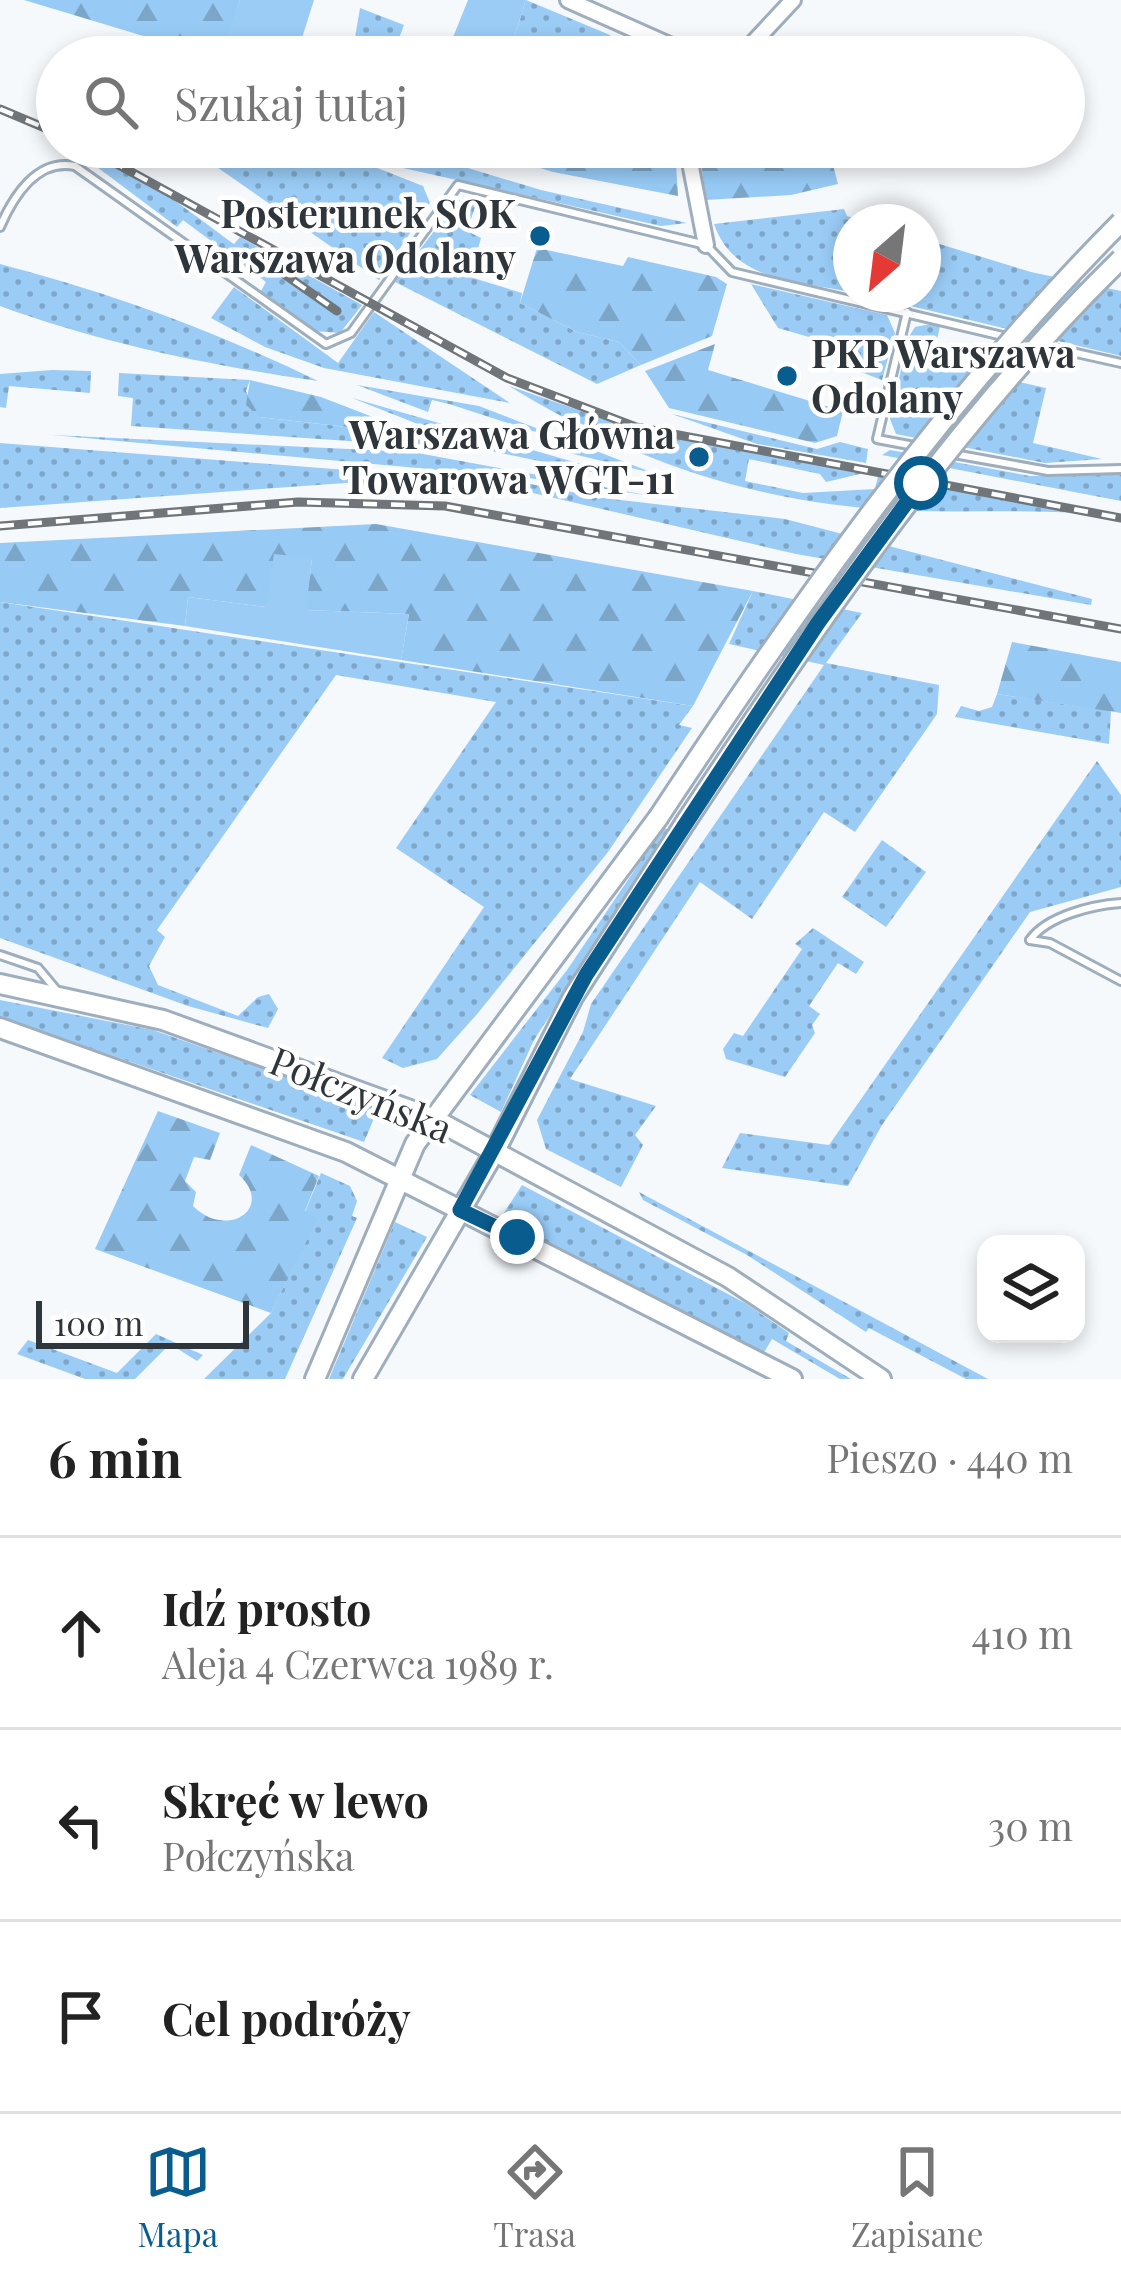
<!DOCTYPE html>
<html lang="pl">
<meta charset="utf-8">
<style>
:root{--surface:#fff;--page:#f6f6f6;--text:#222;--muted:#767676;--line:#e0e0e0;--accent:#095c8e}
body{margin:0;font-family:"Playfair Display",serif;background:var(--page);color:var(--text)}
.controls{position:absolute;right:36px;bottom:36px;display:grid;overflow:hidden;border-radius:24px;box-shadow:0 6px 18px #0003}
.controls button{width:108px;height:108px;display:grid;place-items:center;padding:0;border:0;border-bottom:3px solid var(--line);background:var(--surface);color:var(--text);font:60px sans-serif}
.compass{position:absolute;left:833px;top:204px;width:108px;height:108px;border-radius:50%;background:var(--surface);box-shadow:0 6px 18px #0003;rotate:208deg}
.scale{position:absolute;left:36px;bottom:30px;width:213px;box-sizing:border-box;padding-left:12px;border:6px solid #2f363b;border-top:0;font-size:33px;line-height:42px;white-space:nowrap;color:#2f363b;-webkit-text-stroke:9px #fff;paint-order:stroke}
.stop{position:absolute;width:36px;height:36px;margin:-27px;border:9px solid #095c8e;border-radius:50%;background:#fff}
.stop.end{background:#095c8e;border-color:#fff;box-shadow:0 3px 12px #0008}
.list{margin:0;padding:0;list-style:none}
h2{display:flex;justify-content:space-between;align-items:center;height:156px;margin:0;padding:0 48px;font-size:51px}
h2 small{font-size:39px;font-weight:400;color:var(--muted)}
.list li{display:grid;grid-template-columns:78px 1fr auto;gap:36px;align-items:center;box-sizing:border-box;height:192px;padding:0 48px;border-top:3px solid var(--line)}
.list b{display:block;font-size:45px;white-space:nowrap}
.list p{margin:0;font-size:39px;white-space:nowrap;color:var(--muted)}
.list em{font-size:39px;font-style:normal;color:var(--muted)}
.icon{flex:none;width:66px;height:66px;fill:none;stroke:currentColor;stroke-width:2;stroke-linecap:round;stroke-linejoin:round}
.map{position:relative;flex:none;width:1121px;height:1379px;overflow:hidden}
.search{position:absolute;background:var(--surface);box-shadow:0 6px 18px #0003;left:36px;right:36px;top:36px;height:132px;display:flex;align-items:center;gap:30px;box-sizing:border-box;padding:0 42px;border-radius:66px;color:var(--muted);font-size:45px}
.sheet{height:732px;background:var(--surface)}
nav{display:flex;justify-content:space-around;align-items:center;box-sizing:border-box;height:168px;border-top:3px solid var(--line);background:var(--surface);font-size:33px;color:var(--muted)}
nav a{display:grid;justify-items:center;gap:6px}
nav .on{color:var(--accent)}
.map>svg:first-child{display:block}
</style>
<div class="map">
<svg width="1121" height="1379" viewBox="0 0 1121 1379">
<defs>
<pattern id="grass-dots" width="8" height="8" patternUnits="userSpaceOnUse" patternTransform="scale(3)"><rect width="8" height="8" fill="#9accf6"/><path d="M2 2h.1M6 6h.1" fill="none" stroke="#7ea6c8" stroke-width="1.8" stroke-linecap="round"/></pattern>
<pattern id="forest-firs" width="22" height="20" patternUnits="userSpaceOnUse" patternTransform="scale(3)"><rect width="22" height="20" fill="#97cbf6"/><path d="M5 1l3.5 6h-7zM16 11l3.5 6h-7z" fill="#7ca6c8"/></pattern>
</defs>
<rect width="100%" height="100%" fill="#f6f9fc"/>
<g fill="url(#grass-dots)">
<path d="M526 0 610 35 612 57H508Z"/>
<path d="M360 8 404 25 392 57H364L353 49Z"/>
<path d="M61 147C110 147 194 215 234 244L240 237 362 305 340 333 314 331 261 291 266 282 183 220 177 227 89 161Z"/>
<path d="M188 147H324L423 186 430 203 379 280Z"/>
<path d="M341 147H398L541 190 687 223 661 226 394 166Z"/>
<path d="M458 200 477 201 467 231 481 238 470 277 522 293 520 303 577 332 619 342 641 365 597 384 395 282Z"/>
<path d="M844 209 847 216 866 222H851V292C798 281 734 282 714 224Z"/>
<path d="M923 239 1031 272 1121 291V356L860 294H923Z"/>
<path d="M0 264C111 293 215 331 318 381 208 365 104 344 0 306Z"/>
<path d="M751 284 887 315 895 333 882 380 853 369 857 351 778 328Z"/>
<path d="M234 287 338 363 374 312 510 403 324 368 265 347 211 318Z"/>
<path d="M931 324 940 326 932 362 1046 388 1033 443 1102 459 1045 463 896 434 890 419 908 338 915 327Z"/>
<path d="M52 370 91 371 90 393 9 386 6 408 0 407V374Z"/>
<path d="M119 373 250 380 246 391 259 417 391 432V424L451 448 131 426 133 398 118 396Z"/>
<path d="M357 385 479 406 656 474 565 452 567 442 449 404 432 400 428 412Z"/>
<path d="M509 386 642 432 864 473 826 482 820 474 749 459 745 481 803 493 875 489 878 476 1078 513C1010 509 942 514 874 509 740 498 623 456 509 386Z"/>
<path d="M352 398 654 485 481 449Z"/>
<path d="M672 414 817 449 840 442 868 449 866 463 757 444Z"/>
<path d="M52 435 412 452 652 496 488 472V476L603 498 785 519 1092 599 1091 605 796 554 429 469Z"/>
<path d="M0 443 372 472 473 492 345 483 0 508Z"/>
<path d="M890 450 1030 476 1121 474V501L882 455Z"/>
<path d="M753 591 862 613 826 663 939 685 937 714 855 832 824 812 752 919 700 882 570 1079 656 1106 635 1135 643 1145 621 1187 546 1149 537 1120 583 1032 591 1004 824 665 729 644Z"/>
<path d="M0 602 693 706 679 725 692 728 608 852 478 1013 437 1059 403 1068 382 1058 484 907 396 848 496 702 336 675 157 930 165 937 149 966 158 985 238 1016 258 997 269 994 278 1009 268 1028 188 1006 0 938Z"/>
<path d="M997 694 1111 711 1109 744 955 717 961 706 979 711 992 707Z"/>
<path d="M1097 761 1121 795V887L1030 912 882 1125 848 1186 722 1168 740 1133 829 1145Z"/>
<path d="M663 828 671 830 534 1040 501 1112 470 1095 567 970Z"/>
<path d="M882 840 926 872 886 927 842 897Z"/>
<path d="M813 928 864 962 856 974 838 963 809 1006 820 1014 812 1025 815 1033 785 1077 726 1059 723 1049 734 1033 743 1036 802 949 795 944Z"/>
<path d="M0 1000 153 1030 378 1109 364 1142 0 1017Z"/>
<path d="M321 1173 350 1186 357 1201 352 1216 357 1218 285 1379H204L271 1313 317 1218 305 1212Z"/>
<path d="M522 1185 745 1303 789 1333 786 1341 851 1379H840L772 1339 763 1354 500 1219Z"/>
<path d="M639 1192 988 1379H966L869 1328 866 1332 747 1255 643 1200Z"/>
<path d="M395 1222 427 1237 343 1379H329Z"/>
<path d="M156 1334 203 1355 197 1361 170 1344 135 1379H85L17 1354 28 1340 117 1373Z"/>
</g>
<g fill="url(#forest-firs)">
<path d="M24 0H240L229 35 292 57H213Z"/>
<path d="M472 147H675L678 196 553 172Z"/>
<path d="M699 147H852L833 165 838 184 791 195 706 200Z"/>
<path d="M537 248 623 266 628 257 716 277 727 284 712 336 641 365 619 342 577 332 520 303Z"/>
<path d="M715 344 708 370 843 411 837 436 815 443 669 408 645 371Z"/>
<path d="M250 380 321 397 391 424 392 432 259 417 246 405Z"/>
<path d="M376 524 753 591 693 706 401 660 409 614 305 610 312 559 266 607 188 597 185 626 0 602V543Z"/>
<path d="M1012 642 1121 662V713L997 694Z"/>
<path d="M158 1111 220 1133 210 1160 194 1157 185 1181 196 1192 193 1206C227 1240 275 1208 239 1175L251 1145 319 1176 305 1211 318 1218 271 1313 95 1249Z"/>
</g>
<g fill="#9accf6">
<path d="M240 0H314L296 57 228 35Z"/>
<path d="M468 0H526L508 57H445Z"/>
<path d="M274 554 312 558 306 610 409 614 401 660 185 626 188 597 266 607Z"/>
</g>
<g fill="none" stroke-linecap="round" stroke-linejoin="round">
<defs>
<g id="lane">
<path d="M0 227C13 197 37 158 75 166L326 344 351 333 458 185 706 245 732 272 1032 343"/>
<path d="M907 312 877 439 941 451"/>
<path d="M1045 346 1121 363"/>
<path d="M954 454 1048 471 1121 469"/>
<path d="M1030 940C1047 916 1092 905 1121 903"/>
<path d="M1030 940 1050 943 1121 981"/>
<path d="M0 955 38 968 58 992"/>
</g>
<g id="street">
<path d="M568 0 696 57"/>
<path d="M740 57 793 0"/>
<path d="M687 147 706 245"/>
</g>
<g id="secondary">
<path d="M0 984 163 1020 432 1118 728 1277 881 1379"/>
<path d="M0 1028 346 1152 792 1379"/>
<path d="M315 1379 415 1144 658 818"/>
<path d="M363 1379 495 1151 573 997 685 823"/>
</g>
</defs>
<use href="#lane" stroke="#9eaebc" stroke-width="12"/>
<use href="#street" stroke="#9eaebc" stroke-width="20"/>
<use href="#secondary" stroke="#9eaebc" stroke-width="24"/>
<use href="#lane" stroke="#fff" stroke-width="6"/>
<use href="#street" stroke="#fff" stroke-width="14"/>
<use href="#secondary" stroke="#fff" stroke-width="18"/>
<defs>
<g id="rail">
<path d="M0 109 57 133"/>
<path d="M86 147 507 378 636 427 1121 518"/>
<path d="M271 265 337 311"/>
<path d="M0 526 298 502 445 506 1121 629"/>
</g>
</defs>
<use href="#rail" stroke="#6f7579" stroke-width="9"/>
<use href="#rail" stroke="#fff" stroke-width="4.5" stroke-dasharray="14" stroke-linecap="butt"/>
<defs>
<g id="secondary-bridge">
<path d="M658 818C800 603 939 405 1121 222"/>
<path d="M685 823C817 624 949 427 1121 259"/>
</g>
</defs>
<use href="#secondary-bridge" stroke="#9eaebc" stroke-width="24" stroke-linecap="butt"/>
<use href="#secondary-bridge" stroke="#fff" stroke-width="18"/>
</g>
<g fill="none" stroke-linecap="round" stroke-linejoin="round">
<path stroke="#095c8e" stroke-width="15" d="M517 1237 460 1210 586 975 818 623 921 483"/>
</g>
<g fill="#095c8e" stroke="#fff" stroke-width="4.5">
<circle cx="540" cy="236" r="12"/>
<circle cx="787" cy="376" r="12"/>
<circle cx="699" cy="457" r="12"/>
</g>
<g text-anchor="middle" stroke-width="9" stroke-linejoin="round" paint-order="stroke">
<g font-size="39" font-weight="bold" fill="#2f363b" stroke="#fff" text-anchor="end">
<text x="516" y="228">Posterunek SOK<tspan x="516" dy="45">Warszawa Odolany</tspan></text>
<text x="811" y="368" text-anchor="start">PKP Warszawa<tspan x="811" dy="45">Odolany</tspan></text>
<text x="675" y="449">Warszawa Główna<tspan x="675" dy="45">Towarowa WGT-11</tspan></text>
</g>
<g font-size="39" fill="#2f363b" stroke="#fff">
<text transform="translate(361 1095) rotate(22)" y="14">Połczyńska</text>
</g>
</g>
</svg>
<div class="controls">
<button><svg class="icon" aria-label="layers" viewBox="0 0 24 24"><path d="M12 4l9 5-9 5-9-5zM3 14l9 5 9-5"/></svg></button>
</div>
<svg class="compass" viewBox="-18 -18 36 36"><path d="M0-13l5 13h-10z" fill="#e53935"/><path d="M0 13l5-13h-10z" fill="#767676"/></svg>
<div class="scale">100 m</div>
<div class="stop" style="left:921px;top:483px"></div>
<div class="stop end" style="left:517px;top:1237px"></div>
<div class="search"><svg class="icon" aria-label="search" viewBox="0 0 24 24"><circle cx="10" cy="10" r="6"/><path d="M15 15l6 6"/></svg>Szukaj tutaj</div>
</div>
<section class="sheet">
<h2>6 min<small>Pieszo · 440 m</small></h2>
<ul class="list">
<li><svg class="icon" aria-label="ahead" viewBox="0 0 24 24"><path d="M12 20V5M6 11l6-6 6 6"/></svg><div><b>Idź prosto</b><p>Aleja 4 Czerwca 1989 r.</p></div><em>410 m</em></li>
<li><svg class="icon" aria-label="left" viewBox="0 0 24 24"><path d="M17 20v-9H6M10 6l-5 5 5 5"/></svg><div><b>Skręć w lewo</b><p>Połczyńska</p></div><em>30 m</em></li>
<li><svg class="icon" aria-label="arrive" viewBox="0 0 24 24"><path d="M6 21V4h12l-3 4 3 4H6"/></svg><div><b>Cel podróży</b></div></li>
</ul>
</section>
<nav>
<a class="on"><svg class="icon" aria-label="map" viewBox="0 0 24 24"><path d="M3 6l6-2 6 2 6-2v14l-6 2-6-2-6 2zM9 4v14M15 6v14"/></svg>Mapa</a>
<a><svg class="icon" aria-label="directions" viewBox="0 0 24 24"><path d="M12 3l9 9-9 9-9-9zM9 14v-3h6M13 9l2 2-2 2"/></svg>Trasa</a>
<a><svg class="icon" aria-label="saved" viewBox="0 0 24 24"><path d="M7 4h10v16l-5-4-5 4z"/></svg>Zapisane</a>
</nav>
